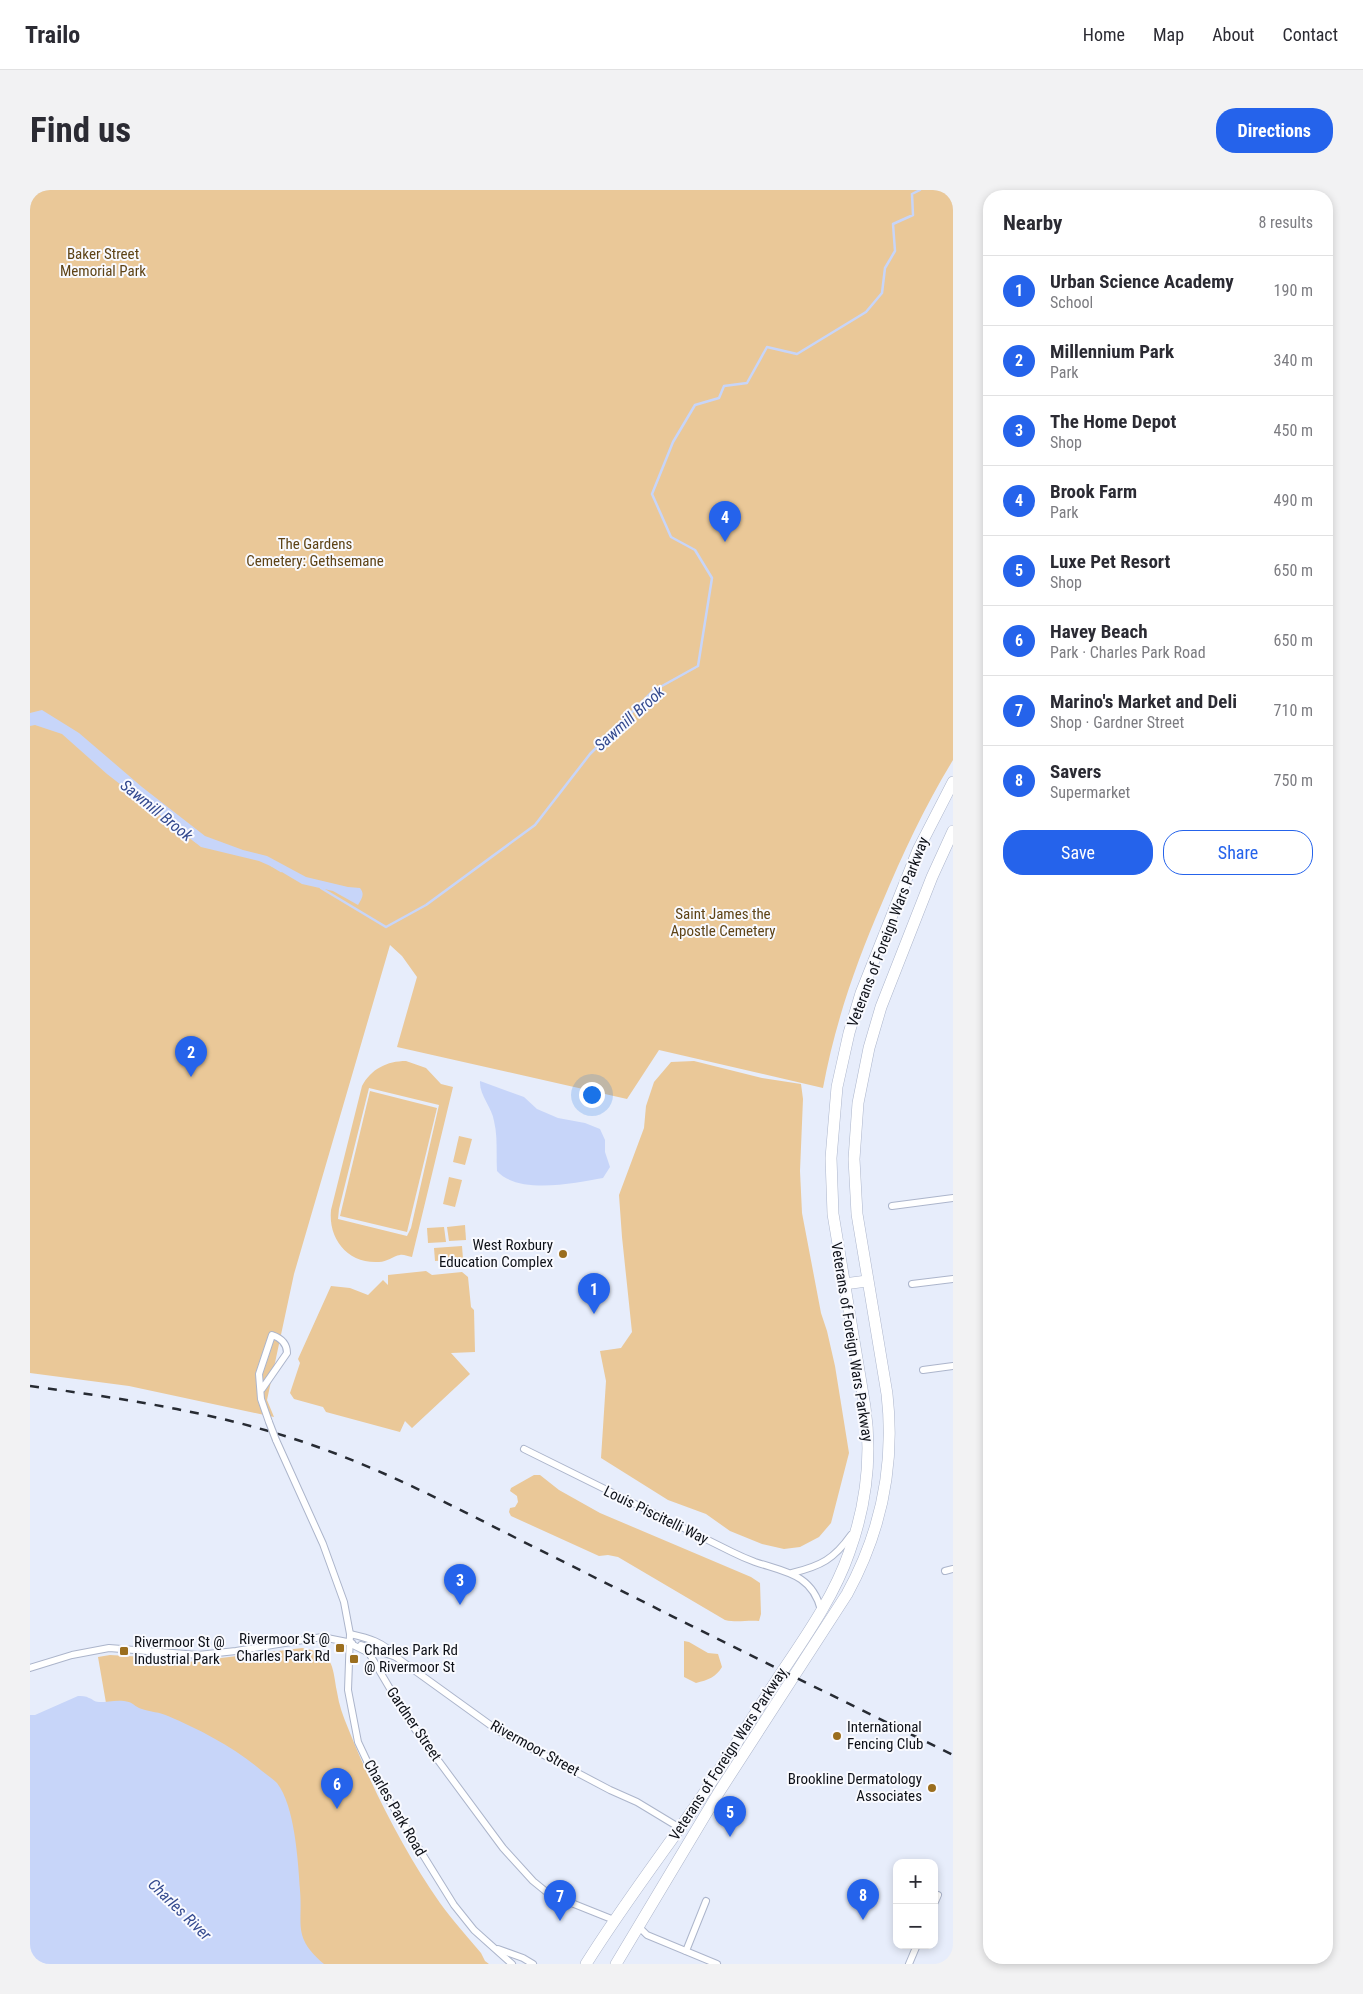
<!DOCTYPE html>
<meta charset="utf-8">
<style>
:root{--surface:#fff;--page:#f2f2f3;--text:#2b2b33;--muted:#7c7c81;--line:#e1e1e2;--accent:#2563eb}
body{margin:0;font-family:"Roboto Condensed",sans-serif;background:var(--page);color:var(--text)}
.controls{position:absolute;right:15px;bottom:15px;display:grid;overflow:hidden;border-radius:10px;box-shadow:0 2px 8px #0003}
.controls button{width:45px;height:45px;display:grid;place-items:center;padding:0;border:0;border-bottom:1px solid var(--line);background:var(--surface);color:var(--text);font:25px sans-serif}
.you{position:absolute;left:561px;top:904px;width:18px;height:18px;margin:-12px;border:4px solid #fff;border-radius:50%;background:#1a73e8;box-shadow:0 0 0 8px #1a73e833}
.badge{display:grid;place-items:center;width:32px;height:32px;border-radius:50%;background:var(--accent);color:#fff;font-size:16px;font-weight:700}
.pin{position:absolute;translate:-50% -41px;filter:drop-shadow(0 1px 2px #0008)}
.pin::after{content:'';position:absolute;top:26px;width:18px;height:15px;background:inherit;clip-path:polygon(0 0,100% 0,50% 100%)}
.list{margin:0;padding:0;list-style:none}
h2{display:flex;justify-content:space-between;align-items:center;height:65px;margin:0;padding:0 20px;font-size:21px}
h2 small{font-size:16px;font-weight:400;color:var(--muted)}
.list li{display:grid;grid-template-columns:32px 1fr auto;gap:15px;align-items:center;box-sizing:border-box;height:70px;padding:0 20px;border-top:1px solid var(--line)}
.list b{display:block;font-size:19px;white-space:nowrap}
.list p{margin:0;font-size:16px;white-space:nowrap;color:var(--muted)}
.list em{font-size:16px;font-style:normal;color:var(--muted)}
.actions{display:flex;gap:10px;padding:15px 20px}
.actions a{flex:1;padding:11px 0;border:1px solid var(--accent);border-radius:20px;text-align:center;font-size:18px;color:var(--accent)}
.actions .main{background:var(--accent);color:#fff}
.map{position:relative;flex:none;width:923px;height:1774px;overflow:hidden;border-radius:20px}
header{display:flex;align-items:center;gap:30px;box-sizing:border-box;height:70px;padding:0 25px;background:var(--surface);border-bottom:1px solid var(--line)}
header strong{font-size:24px}
nav{display:flex;gap:28px;margin-inline-start:auto;font-size:18px}
.intro{display:flex;align-items:center;justify-content:space-between;box-sizing:border-box;height:120px;padding:0 30px}
h1{margin:0;font-size:35px}
.button{padding:12px 22px;border-radius:20px;background:var(--accent);color:#fff;font-size:18px;font-weight:700}
main{display:flex;gap:30px;padding:0 30px}
aside{flex:1;background:var(--surface);border-radius:20px;box-shadow:0 2px 8px #0003}
.map>svg:first-child{display:block}
</style>
<header>
<strong>Trailo</strong>
<nav><a>Home</a><a>Map</a><a>About</a><a>Contact</a></nav>
</header>
<div class="intro"><h1>Find us</h1><a class="button">Directions</a></div>
<main>
<div class="map">
<svg width="923" height="1774" viewBox="0 0 923 1774">
<rect width="100%" height="100%" fill="#e7edfb"/>
<g fill="#eac898" fill-rule="evenodd">
<path d="M0 0H923V570C895 616 873 663 852 713 826 773 805 833 793 898L629 860 597 909 367 857 387 787 372 766 360 755 264 1084 237 1210 244 1227 99 1196 0 1183Z"/>
<path d="M376 871 396 878 411 894 423 897 382 1067C379 1067 373 1064 370 1065 363 1066 357 1072 349 1072 318 1074 298 1049 301 1020L332 896C341 879 357 871 376 871ZM339 898 409 915 381 1038 377 1046 308 1029 309 1019Z"/>
<path d="M664 871 732 888 771 894 773 909 770 981 772 1023 791 1123 797 1141 805 1176 819 1263 801 1333 789 1347 770 1357 754 1359 732 1354 700 1341 676 1324 638 1310 571 1268 576 1191 570 1161 591 1158 602 1142 592 1047 589 1005 614 938 616 916 624 892 641 872Z"/>
<path d="M340 901 407 918 377 1042 310 1026Z"/>
<path d="M429 946 442 949 435 975 423 972Z"/>
<path d="M419 987 432 990 425 1017 413 1014Z"/>
<path d="M435 1035 436 1050 419 1051 417 1037Z"/>
<path d="M414 1037 416 1052 398 1053 397 1038Z"/>
<path d="M432 1056 433 1069 405 1071 404 1058Z"/>
<path d="M396 1081 402 1085 432 1082 438 1087 441 1117 444 1120 445 1162 421 1163 440 1184 382 1238 375 1231 370 1242 296 1222 293 1217 264 1209 260 1203 270 1173 268 1169 301 1096 320 1098 338 1105 353 1090 358 1095V1085Z"/>
<path d="M504 1285H510L529 1300 570 1323 721 1387 730 1393 731 1424 729 1431C716 1430 707 1433 695 1430L588 1367 578 1365 569 1366 481 1326 479 1322 480 1318 485 1317 488 1312 487 1306 480 1301 481 1298Z"/>
<path d="M654 1451 659 1452 678 1463 688 1464 692 1477C686 1487 678 1490 666 1493L654 1487Z"/>
<path d="M272 1458C304 1463 302 1474 307 1502 309 1515 313 1526 318 1538 341 1596 374 1662 410 1713 422 1730 437 1746 451 1763L455 1771 459 1774H291C274 1759 267 1749 269 1725L76 1513 68 1467 80 1465 115 1467 158 1472Z"/>
</g>
<g fill="#c7d5f9">
<path d="M12 520 49 543 112 597 175 646 213 660 237 666 276 687 318 697 330 698C335 704 332 708 328 715L303 701 272 694 245 678 229 671 171 657 77 584 32 544 5 535 0 536V523Z"/>
<path d="M450 891 494 907 507 919 528 928 555 933 570 939 575 950V962L580 977 573 988C546 993 488 1005 467 981 466 964 468 947 464 931 462 917 449 905 450 891Z"/>
<path d="M48 1506C51 1506 56 1506 59 1508 63 1509 64 1512 69 1512 79 1512 89 1509 99 1512 104 1514 107 1518 112 1519 120 1522 130 1522 138 1526 171 1540 205 1558 232 1581 237 1585 243 1589 247 1593 265 1616 268 1671 270 1700 273 1735 262 1747 294 1774H0V1525H5Z"/>
</g>
<g fill="none" stroke-linecap="round" stroke-linejoin="round">
<g stroke="#c7d5f9" stroke-width="2.5">
<path d="M164 650 174 656"/>
<path d="M241 675 251 681"/>
<path d="M291 698 356 737 396 715 505 635 560 564 623 501 668 476 682 388 665 360 641 347 622 304 643 252 665 215 689 208 694 196 717 193 737 157 767 164 836 122 852 103 855 78 865 61 863 34 883 25 882 4 890 0"/>
</g>
<defs>
<g id="minor">
<path d="M862 1016 923 1008"/>
<path d="M882 1094 923 1089"/>
<path d="M893 1180 923 1176"/>
<path d="M232 1199 257 1163C257 1153 251 1148 242 1145L229 1184 231 1209 239 1232"/>
<path d="M246 1250 293 1354 314 1412 320 1444 318 1500 328 1552 344 1586 424 1715 444 1740 482 1774"/>
<path d="M494 1259 702 1362C710 1366 717 1369 725 1372 755 1382 782 1384 791 1420"/>
<path d="M915 1381 923 1379"/>
<path d="M762 1383C791 1376 804 1369 821 1345"/>
<path d="M320 1444C338 1448 354 1452 366 1467L470 1542 580 1600 607 1612 650 1638"/>
<path d="M319 1453 339 1463 379 1531 473 1658 503 1691 519 1704 584 1730"/>
<path d="M331 1455 366 1467"/>
<path d="M0 1478 42 1465 79 1458 168 1465 206 1461 292 1447 322 1453"/>
<path d="M904 1714 908 1705"/>
<path d="M609 1737 617 1745 687 1774"/>
<path d="M468 1759 493 1768 503 1774"/>
<path d="M656 1761 676 1711"/>
<path d="M879 1774 887 1755"/>
</g>
<g id="trunk">
<path d="M814 1094 837 1091"/>
<path d="M556 1774C589 1721 626 1672 662 1621 691 1579 718 1534 746 1491 773 1450 803 1409 819 1363 836 1316 842 1266 835 1217L803 1024 801 968 807 897 819 843 831 803 888 660 923 592"/>
<path d="M586 1774 689 1602 817 1404C851 1342 865 1274 857 1204L827 1024 824 969 828 913 839 858 851 817 902 687 923 641"/>
</g>
</defs>
<use href="#minor" stroke="#acb5cb" stroke-width="8"/>
<use href="#trunk" stroke="#acb5cb" stroke-width="12"/>
<use href="#minor" stroke="#fff" stroke-width="6"/>
<use href="#trunk" stroke="#fff" stroke-width="11"/>
<path stroke="#272b33" stroke-width="2.5" stroke-dasharray="9 9" stroke-linecap="butt" d="M0 1196C97 1209 192 1223 285 1256 373 1287 456 1334 540 1375 667 1439 795 1502 923 1565"/>
<defs>
<path id="minor-bridge" d="M239 1232 246 1250"/>
</defs>
<use href="#minor-bridge" stroke="#acb5cb" stroke-width="8" stroke-linecap="butt"/>
<use href="#minor-bridge" stroke="#fff" stroke-width="6"/>
</g>
<g fill="#9b6e1e" stroke="#f9faff" stroke-width="2">
<circle cx="533" cy="1064" r="5"/>
<rect x="305" y="1453" width="10" height="10" rx="2.5"/>
<rect x="89" y="1456" width="10" height="10" rx="2.5"/>
<rect x="319" y="1464" width="10" height="10" rx="2.5"/>
<circle cx="807" cy="1546" r="5"/>
<circle cx="902" cy="1598" r="5"/>
</g>
<g text-anchor="middle" stroke-width="4" stroke-linejoin="round" paint-order="stroke">
<g font-size="15" fill="#5e4316" stroke="#f9faff">
<text x="73" y="69">Baker Street<tspan x="73" dy="17">Memorial Park</tspan></text>
<text x="285" y="359">The Gardens<tspan x="285" dy="17">Cemetery: Gethsemane</tspan></text>
<text x="693" y="729">Saint James the<tspan x="693" dy="17">Apostle Cemetery</tspan></text>
</g>
<g font-size="15" fill="#0e1118" stroke="#f9faff">
<text transform="translate(858 742) rotate(-69)" y="5">Veterans of Foreign Wars Parkway</text>
<text transform="translate(822 1152) rotate(81)" y="5">Veterans of Foreign Wars Parkway</text>
<text transform="translate(626 1325) rotate(26)" y="5">Louis Piscitelli Way</text>
<text transform="translate(384 1534) rotate(56)" y="5">Gardner Street</text>
<text transform="translate(505 1558) rotate(29)" y="5">Rivermoor Street</text>
<text transform="translate(698 1564) rotate(-57)" y="5">Veterans of Foreign Wars Parkway</text>
<text transform="translate(365 1618) rotate(60)" y="5">Charles Park Road</text>
</g>
<g font-size="15" fill="#0e1118" stroke="#f9faff" text-anchor="end">
<text x="523" y="1060">West Roxbury<tspan x="523" dy="17">Education Complex</tspan></text>
<text x="300" y="1454">Rivermoor St @<tspan x="300" dy="17">Charles Park Rd</tspan></text>
<text x="104" y="1457" text-anchor="start">Rivermoor St @<tspan x="104" dy="17">Industrial Park</tspan></text>
<text x="334" y="1465" text-anchor="start">Charles Park Rd<tspan x="334" dy="17">@ Rivermoor St</tspan></text>
<text x="817" y="1542" text-anchor="start">International<tspan x="817" dy="17">Fencing Club</tspan></text>
<text x="892" y="1594">Brookline Dermatology<tspan x="892" dy="17">Associates</tspan></text>
</g>
<g font-size="16" font-style="italic" fill="#344a8f" stroke="#f9faff">
<text transform="translate(599 528) rotate(-42)" y="6">Sawmill Brook</text>
<text transform="translate(127 620) rotate(39)" y="6">Sawmill Brook</text>
<text transform="translate(150 1719) rotate(44)" y="6">Charles River</text>
</g>
</g>
</svg>
<div class="controls">
<button>+</button>
<button>−</button>
</div>
<div class="you"></div>
<div class="pin badge" style="left:564px;top:1124px">1</div>
<div class="pin badge" style="left:161px;top:887px">2</div>
<div class="pin badge" style="left:430px;top:1415px">3</div>
<div class="pin badge" style="left:695px;top:352px">4</div>
<div class="pin badge" style="left:700px;top:1647px">5</div>
<div class="pin badge" style="left:307px;top:1619px">6</div>
<div class="pin badge" style="left:530px;top:1731px">7</div>
<div class="pin badge" style="left:833px;top:1730px">8</div>
</div>
<aside>
<h2>Nearby<small>8 results</small></h2>
<ul class="list">
<li><span class="badge">1</span><div><b>Urban Science Academy</b><p>School</p></div><em>190 m</em></li>
<li><span class="badge">2</span><div><b>Millennium Park</b><p>Park</p></div><em>340 m</em></li>
<li><span class="badge">3</span><div><b>The Home Depot</b><p>Shop</p></div><em>450 m</em></li>
<li><span class="badge">4</span><div><b>Brook Farm</b><p>Park</p></div><em>490 m</em></li>
<li><span class="badge">5</span><div><b>Luxe Pet Resort</b><p>Shop</p></div><em>650 m</em></li>
<li><span class="badge">6</span><div><b>Havey Beach</b><p>Park · Charles Park Road</p></div><em>650 m</em></li>
<li><span class="badge">7</span><div><b>Marino's Market and Deli</b><p>Shop · Gardner Street</p></div><em>710 m</em></li>
<li><span class="badge">8</span><div><b>Savers</b><p>Supermarket</p></div><em>750 m</em></li>
</ul>
<div class="actions"><a class="main">Save</a><a>Share</a></div>
</aside>
</main>
